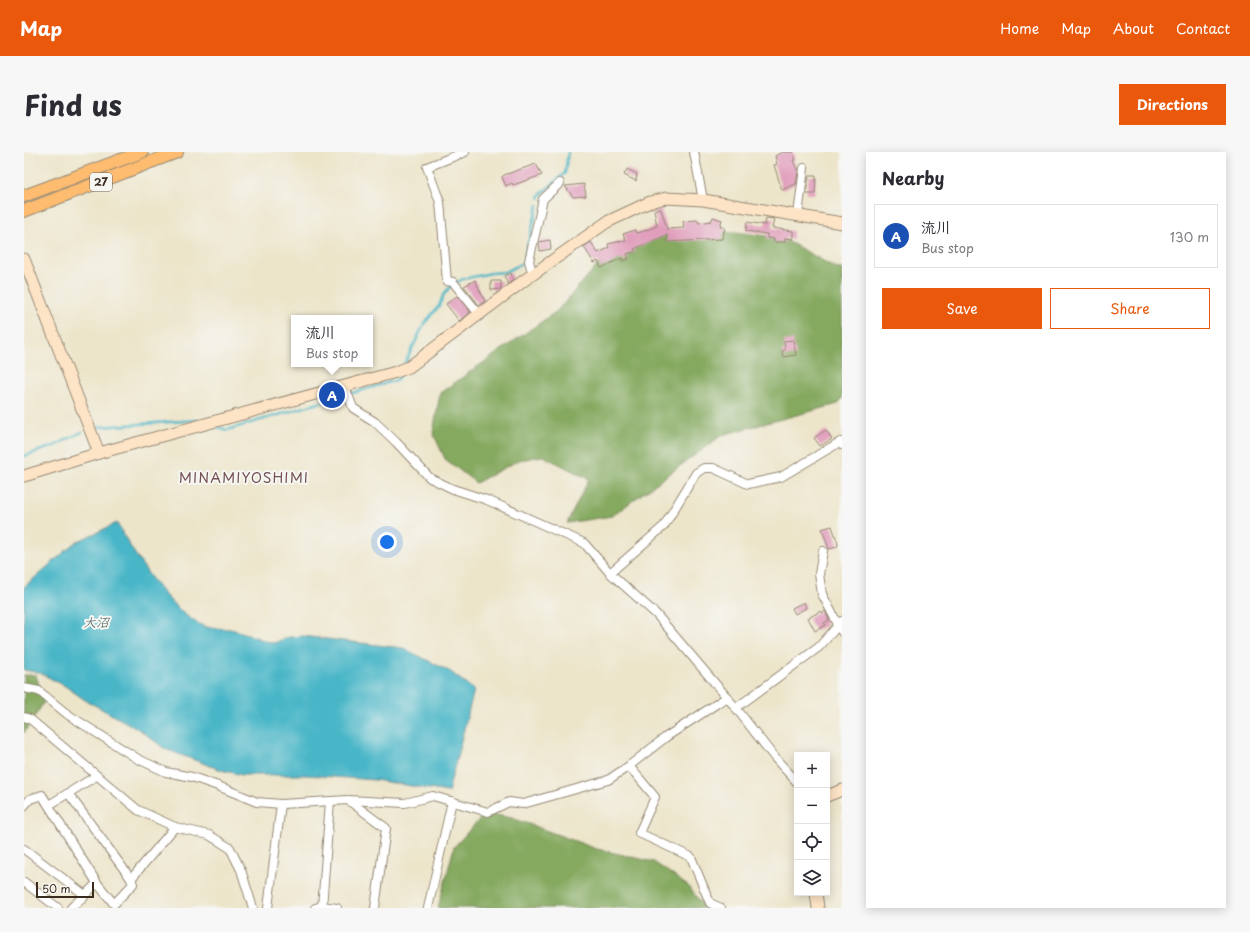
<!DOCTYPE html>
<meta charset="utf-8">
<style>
:root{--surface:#fff;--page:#f7f7f7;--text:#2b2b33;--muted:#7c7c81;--line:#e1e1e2;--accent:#ea580c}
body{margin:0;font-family:"Playpen Sans","Klee One",sans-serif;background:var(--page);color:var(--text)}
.controls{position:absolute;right:12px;bottom:12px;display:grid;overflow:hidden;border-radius:0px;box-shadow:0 2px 10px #0003}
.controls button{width:36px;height:36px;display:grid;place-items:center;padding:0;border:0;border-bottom:1px solid var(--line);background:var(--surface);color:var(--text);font:20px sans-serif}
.scale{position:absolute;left:12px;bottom:10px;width:58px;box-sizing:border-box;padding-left:4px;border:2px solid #3b2a1e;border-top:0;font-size:11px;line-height:14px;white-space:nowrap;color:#3b2a1e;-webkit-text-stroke:3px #f6f6f2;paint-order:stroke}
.you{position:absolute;left:363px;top:390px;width:14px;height:14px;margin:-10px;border:3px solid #fff;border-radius:50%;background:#1a73e8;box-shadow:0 0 0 6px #1a73e833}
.badge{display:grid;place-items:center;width:26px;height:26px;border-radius:50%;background:var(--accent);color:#fff;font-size:13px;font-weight:700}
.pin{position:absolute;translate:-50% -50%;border:2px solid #fff;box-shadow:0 1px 4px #0006}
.popup{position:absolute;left:267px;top:163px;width:82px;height:52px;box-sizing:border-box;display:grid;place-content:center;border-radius:0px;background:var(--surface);filter:drop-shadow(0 1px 3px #0005);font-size:13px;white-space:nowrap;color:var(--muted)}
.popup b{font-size:15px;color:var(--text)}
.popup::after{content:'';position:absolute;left:50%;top:100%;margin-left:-8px;border:8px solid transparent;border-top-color:var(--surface)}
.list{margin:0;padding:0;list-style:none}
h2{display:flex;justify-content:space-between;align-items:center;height:52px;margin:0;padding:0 16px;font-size:17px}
h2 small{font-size:13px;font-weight:400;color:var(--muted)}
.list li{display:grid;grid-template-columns:26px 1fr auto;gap:12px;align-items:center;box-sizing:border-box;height:64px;margin:0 8px 8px;padding:0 8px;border:1px solid var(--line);border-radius:0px}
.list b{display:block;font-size:15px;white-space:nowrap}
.list p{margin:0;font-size:13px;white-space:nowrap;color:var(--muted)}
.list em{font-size:13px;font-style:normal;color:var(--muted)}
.actions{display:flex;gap:8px;padding:12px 16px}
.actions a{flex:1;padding:9px 0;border:1px solid var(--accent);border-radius:0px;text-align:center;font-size:14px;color:var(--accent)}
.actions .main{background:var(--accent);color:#fff}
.icon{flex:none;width:22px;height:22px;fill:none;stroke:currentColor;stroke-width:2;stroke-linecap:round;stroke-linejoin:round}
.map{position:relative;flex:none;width:818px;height:756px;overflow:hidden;border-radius:0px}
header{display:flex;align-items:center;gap:24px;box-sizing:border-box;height:56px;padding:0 20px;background:var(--accent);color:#fff}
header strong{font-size:19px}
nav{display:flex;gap:22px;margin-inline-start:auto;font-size:14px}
.intro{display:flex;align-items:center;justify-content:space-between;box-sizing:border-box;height:96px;padding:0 24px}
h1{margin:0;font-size:28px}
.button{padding:10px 18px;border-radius:0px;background:var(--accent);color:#fff;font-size:14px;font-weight:700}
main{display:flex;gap:24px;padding:0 24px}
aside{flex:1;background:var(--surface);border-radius:0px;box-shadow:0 2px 10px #0003}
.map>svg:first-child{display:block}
</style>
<header>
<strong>Map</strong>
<nav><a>Home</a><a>Map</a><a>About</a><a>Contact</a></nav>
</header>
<div class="intro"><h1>Find us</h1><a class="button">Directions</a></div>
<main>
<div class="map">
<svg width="818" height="756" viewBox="0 0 818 756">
<rect width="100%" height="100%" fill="#f6f6f2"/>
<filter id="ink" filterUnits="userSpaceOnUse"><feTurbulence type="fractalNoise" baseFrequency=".025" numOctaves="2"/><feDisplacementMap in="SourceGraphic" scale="8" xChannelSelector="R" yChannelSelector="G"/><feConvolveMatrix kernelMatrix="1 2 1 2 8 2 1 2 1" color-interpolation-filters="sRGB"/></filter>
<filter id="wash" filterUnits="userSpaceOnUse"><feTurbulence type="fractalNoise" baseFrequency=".012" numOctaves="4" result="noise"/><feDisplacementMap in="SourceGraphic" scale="16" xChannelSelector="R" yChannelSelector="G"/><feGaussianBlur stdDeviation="0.9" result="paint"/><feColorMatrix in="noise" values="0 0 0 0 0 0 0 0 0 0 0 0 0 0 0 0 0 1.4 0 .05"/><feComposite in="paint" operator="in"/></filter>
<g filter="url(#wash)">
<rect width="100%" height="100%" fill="#ede5ca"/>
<g fill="#84a95e" stroke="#606a3e">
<path d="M637 80H711L758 86 812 116 818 117V246L814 252 698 283 588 364 543 371 565 327 519 304 495 308 452 331 421 307 409 281 416 241 533 159 584 101Z"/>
<path d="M0 523H12L20 550 0 581Z"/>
<path d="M461 661 488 666 573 697 630 710 664 734 681 756H414L430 695Z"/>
</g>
<path fill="#4ab6c7" stroke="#427072" d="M93 371C111 404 144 458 179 474 187 477 198 476 206 477 221 480 235 488 250 491L265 485 278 484 379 496 427 520 450 538 424 640 351 628 282 623H218L197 618 141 597 116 578 61 548 41 534 16 521 0 518V435L52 390Z"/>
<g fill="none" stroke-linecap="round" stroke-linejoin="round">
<g stroke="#4ab6c7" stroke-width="2.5">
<path d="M515 46 517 42 541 21 544 0"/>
<path d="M380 213 400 172 415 154 419 144 427 133 439 127 467 121 481 120 499 111 514 53"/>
<path d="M190 274 203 278 373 228 376 223"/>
<path d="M75 275 172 268 175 269"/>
<path d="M0 304 30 294 58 280"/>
</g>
</g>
<g id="blocks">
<g fill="#e19ebc">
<path d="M758 0H769L771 8H769L774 20 772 32 758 38 750 13 753 12 751 4Z"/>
<path d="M512 12 518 23 489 33 488 31 482 34 478 25 480 23Z"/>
<path d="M603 17 613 22 612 29 600 23Z"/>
<path d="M785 24H792L791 42H782Z"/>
<path d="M560 32 562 44 549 45 541 34Z"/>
<path d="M637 57 643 77 660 76 659 69 673 68 675 71 687 69 689 65 698 68 696 74 701 76 698 87 643 90V83L610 97 611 100 603 102 605 107 598 109V106L577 116 574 109 570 111 560 95 567 90 574 101 585 96 584 92 602 88 599 82 611 78 612 81 617 80 633 74 630 58Z"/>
<path d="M742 66 750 67 748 76 769 79V87L761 86V90H750V87L743 86V82L722 79 723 70 741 73Z"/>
<path d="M526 88 527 97 516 99 515 90Z"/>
<path d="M487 121 489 128 484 132 480 124Z"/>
<path d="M451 128 461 149 455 153 440 134Z"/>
<path d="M467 129H477V137L467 138Z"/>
<path d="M433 144 446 160 435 169 422 152Z"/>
<path d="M769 188 772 203 759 205 758 199 761 198 760 189Z"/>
<path d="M802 278 808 287 796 294 790 286Z"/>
<path d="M808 374 814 392 813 395 805 397 798 377Z"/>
<path d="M780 450 782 456 771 462 768 456Z"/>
<path d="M797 459 798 461 801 459 805 468 800 471 802 473 791 479 784 466Z"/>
</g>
</g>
</g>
<g filter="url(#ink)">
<use href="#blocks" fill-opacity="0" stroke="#948874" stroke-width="1"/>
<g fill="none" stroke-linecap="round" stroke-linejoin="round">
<defs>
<g id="street">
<path d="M441 0 403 15 416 50 423 129 429 130 456 163"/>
<path d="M670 0 679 48"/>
<path d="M774 63 780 16"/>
<path d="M509 123 505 109 519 47 536 31"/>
<path d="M321 235 329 256 351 270 372 290 406 326 429 337 463 348 560 391 586 421 632 462 712 556 750 605 773 630"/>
<path d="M799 399 795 422 798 442 818 480"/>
<path d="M586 421 640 374 672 321 680 316H689L724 332 757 325 816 290 818 293"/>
<path d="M0 536 15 539 43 562 114 607 142 620 168 625 194 634 233 650 257 652 324 648 381 651 409 644 464 660 485 650 499 652 584 628 605 614 642 585 703 545"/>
<path d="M712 556 795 495 818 469"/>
<path d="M0 565 6 567 114 658 151 675 185 683 206 696 217 718 229 756"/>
<path d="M605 614 631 645 615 681 667 705 686 751 697 756"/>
<path d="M44 641 107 727"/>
<path d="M324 648 362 676 351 756"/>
<path d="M25 653 72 624"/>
<path d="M0 654 6 647 18 643 73 731"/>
<path d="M0 697 61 743 73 731 90 752 109 732 107 727 151 675"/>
<path d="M0 730 34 756"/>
<path d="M47 756 61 743"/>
<path d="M244 756 257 652"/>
<path d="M291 756 298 754 313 756"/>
<path d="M298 756 306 649"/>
<path d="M404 756 428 649"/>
</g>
<g id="secondary">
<path d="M0 107 75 301"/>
<path d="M0 324 75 301 372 220 385 215 498 130 583 70 626 50 642 46 679 48 818 71"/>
<path d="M803 644 818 638"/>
<path d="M792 741 794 756"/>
</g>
<g id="primary">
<path d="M0 44 118 0"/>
<path d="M0 59 153 0"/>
</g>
</defs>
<use href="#street" stroke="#948874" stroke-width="10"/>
<use href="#secondary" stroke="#948874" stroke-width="13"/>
<use href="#primary" stroke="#948874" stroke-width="14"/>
<use href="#street" stroke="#fff" stroke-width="8"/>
<use href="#secondary" stroke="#fee4c6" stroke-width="11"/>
<use href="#primary" stroke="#fdbc70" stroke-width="12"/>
</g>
</g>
<g text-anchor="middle" stroke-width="4" stroke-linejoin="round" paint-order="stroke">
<rect fill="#f6f6f2" stroke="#73675e" stroke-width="1" x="66" y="21" width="22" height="18" rx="3"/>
<g font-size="11" font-weight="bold" fill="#3b2a1e">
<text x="77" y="34">27</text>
</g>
<g font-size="13" font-style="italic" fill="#405b59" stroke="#f6f6f2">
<text x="72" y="475">大沼</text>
</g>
<g font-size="14" letter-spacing="1" fill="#755355" stroke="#f6f6f2">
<text x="220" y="331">MINAMIYOSHIMI</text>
</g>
</g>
</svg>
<div class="controls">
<button>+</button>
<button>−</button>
<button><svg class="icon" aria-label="locate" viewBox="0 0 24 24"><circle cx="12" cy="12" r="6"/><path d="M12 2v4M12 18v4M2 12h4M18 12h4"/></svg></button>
<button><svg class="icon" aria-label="layers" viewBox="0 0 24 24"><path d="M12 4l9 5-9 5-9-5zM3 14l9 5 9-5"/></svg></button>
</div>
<div class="scale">50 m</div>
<div class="you"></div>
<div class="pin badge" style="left:308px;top:243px;background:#1a4fb4">A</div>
<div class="popup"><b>流川</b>Bus stop</div>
</div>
<aside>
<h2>Nearby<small></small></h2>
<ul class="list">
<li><span class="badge" style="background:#1a4fb4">A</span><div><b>流川</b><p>Bus stop</p></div><em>130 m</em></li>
</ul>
<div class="actions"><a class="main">Save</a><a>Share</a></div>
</aside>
</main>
